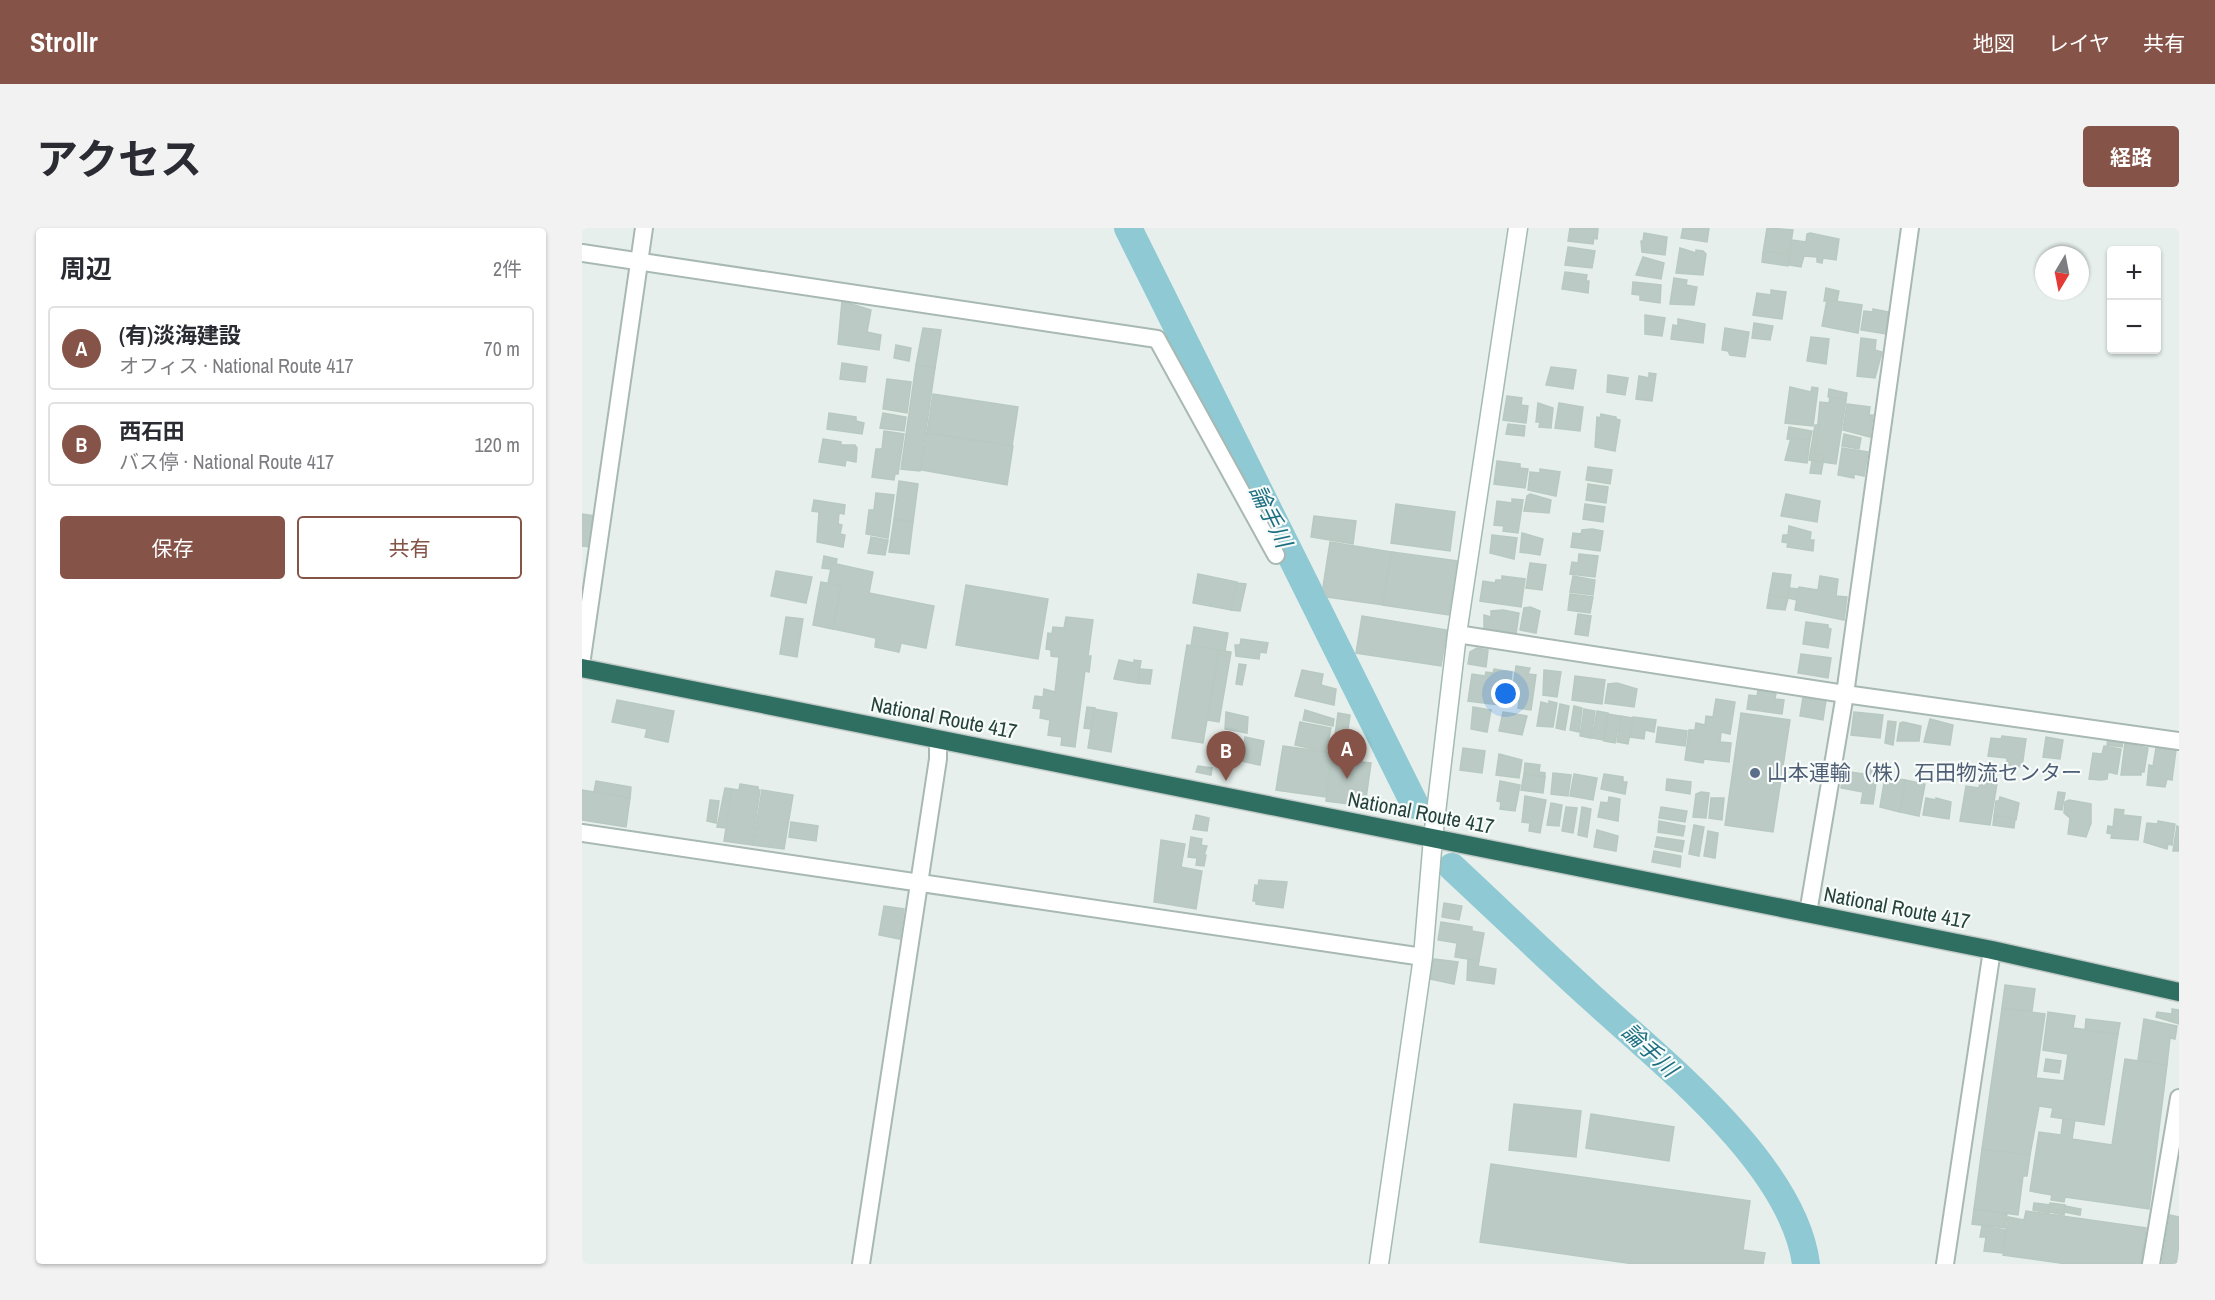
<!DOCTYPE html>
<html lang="ja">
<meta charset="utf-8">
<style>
:root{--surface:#fff;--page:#f2f2f3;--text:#2b2b33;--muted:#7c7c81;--line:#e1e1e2;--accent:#855347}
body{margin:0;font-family:"Archivo Narrow","Noto Sans JP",sans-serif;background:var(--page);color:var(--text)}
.controls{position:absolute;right:18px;top:18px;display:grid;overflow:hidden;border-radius:6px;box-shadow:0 2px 4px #0004}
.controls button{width:54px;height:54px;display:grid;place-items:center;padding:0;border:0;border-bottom:2px solid var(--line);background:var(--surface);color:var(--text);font:30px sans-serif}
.compass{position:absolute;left:1453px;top:18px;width:54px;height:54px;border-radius:50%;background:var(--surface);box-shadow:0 2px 4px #0004;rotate:190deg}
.you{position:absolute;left:924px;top:466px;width:21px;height:21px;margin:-15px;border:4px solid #fff;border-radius:50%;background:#1a73e8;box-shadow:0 0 0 9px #1a73e833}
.badge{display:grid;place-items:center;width:39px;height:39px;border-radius:50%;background:var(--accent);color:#fff;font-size:20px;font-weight:700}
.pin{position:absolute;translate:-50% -50px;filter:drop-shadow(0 2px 3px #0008)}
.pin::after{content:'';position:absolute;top:32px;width:21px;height:18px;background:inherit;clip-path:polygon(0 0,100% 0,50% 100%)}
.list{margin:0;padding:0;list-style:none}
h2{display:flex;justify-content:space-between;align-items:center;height:78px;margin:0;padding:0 24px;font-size:26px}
h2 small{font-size:20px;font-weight:400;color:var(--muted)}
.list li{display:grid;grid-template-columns:39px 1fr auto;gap:18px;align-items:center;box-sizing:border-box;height:84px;margin:0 12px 12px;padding:0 12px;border:2px solid var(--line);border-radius:6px}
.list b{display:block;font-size:22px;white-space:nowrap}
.list p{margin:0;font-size:20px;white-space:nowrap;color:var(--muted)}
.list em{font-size:20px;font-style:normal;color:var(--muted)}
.actions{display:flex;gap:12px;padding:18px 24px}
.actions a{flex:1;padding:14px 0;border:2px solid var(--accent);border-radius:6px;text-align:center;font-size:21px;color:var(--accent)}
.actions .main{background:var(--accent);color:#fff}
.map{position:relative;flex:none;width:1597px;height:1036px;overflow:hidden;border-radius:6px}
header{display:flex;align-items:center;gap:36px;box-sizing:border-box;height:84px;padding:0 30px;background:var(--accent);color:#fff}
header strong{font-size:28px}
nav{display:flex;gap:33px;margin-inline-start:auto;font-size:21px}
.intro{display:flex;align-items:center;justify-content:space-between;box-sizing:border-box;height:144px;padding:0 36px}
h1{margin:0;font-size:42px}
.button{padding:15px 27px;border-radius:6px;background:var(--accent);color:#fff;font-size:21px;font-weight:700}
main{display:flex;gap:36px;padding:0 36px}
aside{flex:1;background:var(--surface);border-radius:6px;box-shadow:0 2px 4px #0004}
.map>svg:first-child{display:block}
</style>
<header>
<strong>Strollr</strong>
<nav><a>地図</a><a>レイヤ</a><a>共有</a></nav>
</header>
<div class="intro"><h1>アクセス</h1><a class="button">経路</a></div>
<main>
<aside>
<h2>周辺<small>2件</small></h2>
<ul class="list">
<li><span class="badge">A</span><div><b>(有)淡海建設</b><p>オフィス · National Route 417</p></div><em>70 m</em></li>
<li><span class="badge">B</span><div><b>西石田</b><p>バス停 · National Route 417</p></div><em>120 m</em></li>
</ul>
<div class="actions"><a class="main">保存</a><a>共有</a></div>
</aside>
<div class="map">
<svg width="1597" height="1036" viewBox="0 0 1597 1036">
<rect width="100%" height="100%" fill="#e6efeb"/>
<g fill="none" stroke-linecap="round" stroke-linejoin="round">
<g stroke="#8ec9d4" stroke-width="28">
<path d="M546 0 833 577"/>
<path d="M870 639C916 682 962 726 1009 769 1080 834 1211 936 1224 1036"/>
</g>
</g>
<g fill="#bbcac4" stroke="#b8c9c2" stroke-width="1.5">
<path d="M988 0H1016L1015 11 1012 10 1011 16 986 13Z"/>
<path d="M1101 0H1127L1125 14 1099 10Z"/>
<path d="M1185 0 1211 2 1207 27 1181 25Z"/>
<path d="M1062 5 1085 9 1083 27 1060 24 1059 13H1061Z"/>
<path d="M1228 5 1257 11 1254 32 1241 30 1240 35 1235 34V29L1222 28 1219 39 1207 37 1210 12 1224 14 1225 6Z"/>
<path d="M986 19 1013 23 1010 40 983 37Z"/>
<path d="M1098 20 1114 25V22L1121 23 1124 26 1121 47 1094 45Z"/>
<path d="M1191 24 1207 27 1206 38 1180 34 1181 25Z"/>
<path d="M1061 29 1082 35 1079 51 1054 47Z"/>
<path d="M983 44 1005 47 1004 53H1007L1006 65 980 61Z"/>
<path d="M1092 50 1105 52 1104 57 1115 59 1112 77 1088 76Z"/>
<path d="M1051 54 1079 57 1078 75 1058 72V67L1050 66Z"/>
<path d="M1244 60 1257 63 1255 73H1242Z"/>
<path d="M1189 62 1204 64 1200 91 1171 87 1175 65 1189 67Z"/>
<path d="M1245 72 1280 77 1276 105 1240 98Z"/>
<path d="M260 73 289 82 285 104 299 107 297 122 256 116Z"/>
<path d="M1291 81 1307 84 1304 106 1279 102 1282 83 1291 84Z"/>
<path d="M1063 87 1083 90 1080 108 1063 106Z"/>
<path d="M1096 91 1123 96 1121 115 1089 111 1091 97 1096 98Z"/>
<path d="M1172 95 1191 98 1188 112 1170 110Z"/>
<path d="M341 100 359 102 353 140 334 137Z"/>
<path d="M1143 100 1167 104 1163 129 1148 127 1146 123 1140 122Z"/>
<path d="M1229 109 1247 111 1244 136 1225 133Z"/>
<path d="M1279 110 1294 112 1293 122 1300 124 1293 150 1275 148Z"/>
<path d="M314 117 329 120 327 133 312 130Z"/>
<path d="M260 135 285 139 283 154 258 151Z"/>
<path d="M334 137 353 140 338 243 319 241Z"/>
<path d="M969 139 994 142 991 161 964 157Z"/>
<path d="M1067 145 1074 146 1070 173 1054 171 1057 148 1067 150Z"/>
<path d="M1026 147 1046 150 1043 167 1025 164Z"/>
<path d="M305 151 329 154 325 185 301 181Z"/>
<path d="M1208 159 1229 164 1230 159 1236 160 1231 198 1203 195Z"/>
<path d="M1247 161 1265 165 1264 172 1246 169Z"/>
<path d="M351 166 436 179 430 218 345 205Z"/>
<path d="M925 168 940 170 939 177 946 178 944 195 921 192Z"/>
<path d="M1248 169 1264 172 1254 236 1241 234 1242 227 1233 226 1238 174 1247 175Z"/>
<path d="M956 175 971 180 969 200 957 199 958 194H954Z"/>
<path d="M977 175 1001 179 998 203 973 200Z"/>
<path d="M1265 176 1288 179 1287 187H1291L1288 209 1261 202Z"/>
<path d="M247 185 274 189V193L282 195 280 206 245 201Z"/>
<path d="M301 185 324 189 322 203 298 200Z"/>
<path d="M1019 186 1034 189V191L1038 192 1033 223 1013 219 1015 189 1018 190Z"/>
<path d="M926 196 943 198 942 208 924 206Z"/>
<path d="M1233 197H1237L1233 226 1242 227 1241 234 1227 232Z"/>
<path d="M1207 199 1230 203 1228 212 1205 211Z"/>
<path d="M302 203 322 206 316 246H313L312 252 290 249 294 221H300Z"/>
<path d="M345 205 431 218 425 257 339 242Z"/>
<path d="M1262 206 1279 210 1277 221 1260 218Z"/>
<path d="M1209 210 1228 212 1225 235 1203 232Z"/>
<path d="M241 211 259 214V217H273L275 220 274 234 264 232 263 238 237 234Z"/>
<path d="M1260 220 1286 224 1282 248 1272 246V250L1256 247Z"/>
<path d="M915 233 938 236V240L946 241 943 260 912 256Z"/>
<path d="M1230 233 1241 235 1239 246 1228 245Z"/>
<path d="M1006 239 1030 242 1028 256 1004 252Z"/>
<path d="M958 241 978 244 974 268 946 262 948 244 958 245Z"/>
<path d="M317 253 336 256 331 294 312 291Z"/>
<path d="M1006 256 1026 259 1024 275 1004 272Z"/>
<path d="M294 265 312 267 306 310 284 306 287 282H292Z"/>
<path d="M948 266 969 272 967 285 942 283 945 268Z"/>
<path d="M1204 266 1238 273 1235 294 1199 288Z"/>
<path d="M930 271 941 272 936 305 921 303 922 298 912 297 915 273 930 275Z"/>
<path d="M232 272 263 277 262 286 257 285 256 296 260 297 258 306 263 307 261 319 235 314 237 284 230 283Z"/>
<path d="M814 276 873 284 868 323 809 315Z"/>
<path d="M1003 276 1023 279 1021 294 1001 291Z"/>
<path d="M0 286 13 288 8 319 0 318Z"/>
<path d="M732 288 774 293 771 316 729 309Z"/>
<path d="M312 291 331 294 327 326 307 324Z"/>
<path d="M1207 298 1229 304 1228 312H1232L1231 323 1205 319 1206 315 1200 314 1201 307H1206Z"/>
<path d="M1010 301 1021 303 1018 323 989 319 991 305 999 306 1000 302Z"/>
<path d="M940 305 961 311 958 327 938 324Z"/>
<path d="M910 307 935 310 932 331 908 325Z"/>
<path d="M289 309 306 312 303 327 286 325Z"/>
<path d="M748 314 810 324 801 377 745 369 741 359Z"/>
<path d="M810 324 875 333 867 387 801 377Z"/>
<path d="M997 326 1016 328 1013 349 988 346 990 334 996 335Z"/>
<path d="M242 328 255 331 254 336 250 335 248 341 240 340Z"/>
<path d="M250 335 291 344 287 365 352 378 344 420 319 415 317 424 293 419 294 410 251 401 259 358 246 355Z"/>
<path d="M948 335 964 337 960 362 944 360Z"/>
<path d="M194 343 230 349 224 375 189 368Z"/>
<path d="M1191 345 1209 347 1206 370 1187 367Z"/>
<path d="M616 346 655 354 649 382 611 375Z"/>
<path d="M920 348 943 351 939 379 898 373 901 353 913 355 914 352H920Z"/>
<path d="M991 348 1013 352 1011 367 988 364Z"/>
<path d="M1238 348 1256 351 1254 368 1265 369 1262 392 1213 382 1217 359 1236 362Z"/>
<path d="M239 354 259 358 251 401 231 397Z"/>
<path d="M655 355 664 356 658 383 649 382Z"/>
<path d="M384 357 466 371 456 431 374 417Z"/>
<path d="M1207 360 1216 361 1215 372 1206 370Z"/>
<path d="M988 366 1011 369 1008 385 986 382Z"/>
<path d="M1187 367 1206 370 1203 382 1185 380Z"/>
<path d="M948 379 958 383 954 405 938 402 942 380Z"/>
<path d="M921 382 937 385 934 406 902 402V387L909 389V383Z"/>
<path d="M996 386 1009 388 1006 408 993 406Z"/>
<path d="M780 388 865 402 859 438 774 425Z"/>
<path d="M204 389 221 391 215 429 198 426Z"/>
<path d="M484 389 511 392 506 428H509L507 444 503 443 493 519 479 517 480 509 466 507 468 492 458 490 459 481 451 480 453 468 461 469 462 461 473 464 477 429 469 428V422L464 421 466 405 470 406 471 399 482 400Z"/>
<path d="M1224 394 1246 397V400L1249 401 1246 420 1221 416Z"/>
<path d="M612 399 646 405 643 423 609 418Z"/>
<path d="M659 411 686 415 684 425 678 424 677 431 654 428 653 417H658Z"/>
<path d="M605 417 637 422 621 515 590 510Z"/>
<path d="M895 420 906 422 904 439 886 436 888 424Z"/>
<path d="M637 422 649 424 637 494 625 492Z"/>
<path d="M1219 426 1249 430 1246 450 1216 445Z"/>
<path d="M537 432 552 435V432L559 433 555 455 532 451Z"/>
<path d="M657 436 664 437 660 457 654 456Z"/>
<path d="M934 438 948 440 946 446 954 447 949 482 936 480 937 473 929 472Z"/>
<path d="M558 441 570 442 568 456 556 455Z"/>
<path d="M912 441 930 444 925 478 886 473 890 446 903 448 904 444 911 445Z"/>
<path d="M720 442 741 446 739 457 754 461 752 477 713 468Z"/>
<path d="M962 442 979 444 975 469 961 467Z"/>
<path d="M993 448 1023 452 1020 476 990 472Z"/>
<path d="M1035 455 1055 461 1052 479 1023 475 1026 456Z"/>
<path d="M1176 462 1194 465 1193 471 1202 472 1200 486 1165 481 1167 467 1175 468Z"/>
<path d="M1221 469 1244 472 1241 492 1218 488Z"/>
<path d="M1134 471 1153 474 1148 506 1139 504 1138 514 1149 515 1147 534 1122 531 1121 535 1103 532 1107 502H1113L1114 495 1123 497 1124 488 1131 489Z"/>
<path d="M35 472 92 483 86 514 63 509 65 501 30 494Z"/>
<path d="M967 473 975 475 971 499 955 498 959 474 967 476Z"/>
<path d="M978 476 987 478 983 502 974 500Z"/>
<path d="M992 478 1000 480 997 504 988 502Z"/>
<path d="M505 479 513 480 509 501 502 500Z"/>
<path d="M891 479 909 482 905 504 889 501Z"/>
<path d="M512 481 535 485 529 524 506 520Z"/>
<path d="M1002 481 1013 483 1009 510 998 508Z"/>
<path d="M723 482 752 491 751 498 721 492Z"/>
<path d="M1015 483 1026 485 1021 512 1010 510Z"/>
<path d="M644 484 666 489 665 505 643 501Z"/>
<path d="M921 484 945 488 940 507 917 503Z"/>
<path d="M1272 484 1301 487 1298 510 1269 507Z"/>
<path d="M756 485 768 487 764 515 782 518 780 534 789 535 783 578 744 573Z"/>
<path d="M1159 485 1208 492 1191 604 1143 597Z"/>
<path d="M1026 486 1038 488 1033 515 1022 513Z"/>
<path d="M1039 488 1051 490 1046 516 1035 514Z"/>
<path d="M1051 489 1074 492 1072 504 1063 502 1062 511 1048 509Z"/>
<path d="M1348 491 1371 497 1368 517 1342 514Z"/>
<path d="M1306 493 1314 494 1311 517 1303 515Z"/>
<path d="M718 494 749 500 744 524 713 517Z"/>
<path d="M1321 494 1339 498 1337 513H1315L1318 495Z"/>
<path d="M1076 499 1105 503 1103 518 1074 514Z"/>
<path d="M1420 508 1444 511 1440 539 1425 537V530L1406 528 1409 510 1419 511Z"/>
<path d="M663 509 682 513 678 537 659 533Z"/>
<path d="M1464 509 1481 512 1478 531 1461 529Z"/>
<path d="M1526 510 1541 512 1540 519 1525 517Z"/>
<path d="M1543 515 1566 520 1562 544H1559V547H1539Z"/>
<path d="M701 518 750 525 744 569 694 562Z"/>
<path d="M1522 518 1539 521 1535 546 1526 544 1525 551 1519 552 1507 551 1511 525 1520 526Z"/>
<path d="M881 520 903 523 900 545 878 542Z"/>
<path d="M1574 520 1594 522 1590 552 1585 551 1583 559 1565 557 1567 537 1571 538Z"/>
<path d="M917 526 940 532 937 550 914 547Z"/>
<path d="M943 535 958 537 957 544 963 545V549L942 546Z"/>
<path d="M616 538 630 540 629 547 614 544Z"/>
<path d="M1283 540 1296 542 1291 576 1279 575 1281 564 1259 560 1262 543 1282 546Z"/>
<path d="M971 545 989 547 986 568 969 566Z"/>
<path d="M942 546 963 549 961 565 939 562Z"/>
<path d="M992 546 1015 550 1011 572 988 568Z"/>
<path d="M1022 546 1041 549V554H1045L1043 566 1019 561Z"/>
<path d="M1307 550 1323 552 1318 584 1298 579 1302 555 1306 556Z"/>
<path d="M1085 551 1109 554 1108 566 1084 562Z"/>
<path d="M1323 552 1343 556 1337 588 1318 584Z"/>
<path d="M14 553 49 559 48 570 12 564Z"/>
<path d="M918 553 938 557 933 583 918 581 919 574 915 573Z"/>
<path d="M1398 554 1415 556 1408 597 1378 593 1384 558 1397 560Z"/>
<path d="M158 556 176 559V562H178L170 617 142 613 150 561 157 562Z"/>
<path d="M143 560 150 561 144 600 135 599Z"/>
<path d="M0 562 48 570 44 599 0 592Z"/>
<path d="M180 562 211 567 202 621 171 617Z"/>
<path d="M1119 564 1127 565 1124 590 1111 589 1114 566Z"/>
<path d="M1476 564 1483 565 1480 582 1473 581Z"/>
<path d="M943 568 964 572 958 605 947 603 948 595 940 594Z"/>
<path d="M1027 569 1038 571 1036 593 1016 589 1019 574 1026 575Z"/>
<path d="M1418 569 1437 575 1434 592 1412 588 1414 573H1417Z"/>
<path d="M1129 570H1142L1140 592 1127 590Z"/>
<path d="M1344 570 1354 572V570L1369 574 1367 591 1341 587Z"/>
<path d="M128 572 137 573 134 595 125 593Z"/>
<path d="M1487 572 1509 576V595L1504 609 1486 606 1488 590 1482 585 1483 574Z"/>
<path d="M969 575 980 577 977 598 965 597Z"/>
<path d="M984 579 995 580 991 605 980 603Z"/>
<path d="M1000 579 1009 581 1005 609 996 607Z"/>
<path d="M1079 579 1105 583 1103 594 1077 590Z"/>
<path d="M1533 581 1542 582 1541 587 1559 589 1556 612 1529 610 1530 606 1525 605 1526 598 1531 599Z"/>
<path d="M614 587 627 590 625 603 611 601Z"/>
<path d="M1412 588 1433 591 1432 600 1411 597Z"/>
<path d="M1077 593 1103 598 1101 608 1076 604Z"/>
<path d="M1576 593 1593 596 1590 617 1586 616 1585 621 1562 614 1565 595 1576 596Z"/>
<path d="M209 594 236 598 234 613 207 609Z"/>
<path d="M1112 597 1122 599 1117 628 1107 626Z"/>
<path d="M1595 598 1597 599V623H1591Z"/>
<path d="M1015 602 1036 608 1034 623 1012 619Z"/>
<path d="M1126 603 1136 605 1133 630 1122 628Z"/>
<path d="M609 609 620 611 619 617 625 618 622 627H624L622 638 614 637 615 630 606 629Z"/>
<path d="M1075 609 1102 613 1100 624 1073 619Z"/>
<path d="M579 612 603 616 599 639 620 643 614 681 572 674Z"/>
<path d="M1072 623 1099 628 1098 639 1070 634Z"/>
<path d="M677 652 705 654 701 680 674 676V673H671L673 657 676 658Z"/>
<path d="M862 675 880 678 877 692 860 689Z"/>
<path d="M302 678 322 681 318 711 297 707Z"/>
<path d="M859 694 890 699V703L902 705 897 733 873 729 875 715 856 712Z"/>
<path d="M852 731 876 734 872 756 848 751Z"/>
<path d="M886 731 897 733 896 738 914 741 912 756 885 752Z"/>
<path d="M1423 757 1453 761 1450 783 1420 780Z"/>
<path d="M1420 780 1463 786 1454 850 1482 853 1486 826 1461 822 1466 784 1493 788 1491 800 1536 806 1522 897 1469 889 1471 880 1457 878 1448 927 1400 921Z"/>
<path d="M1590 781 1597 782V796L1574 789 1575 784 1590 786Z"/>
<path d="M1504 791 1538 795 1536 806 1503 802Z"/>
<path d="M1562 791 1595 798 1593 811 1588 810 1585 837 1556 832Z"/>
<path d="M1464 831 1479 833 1477 845 1462 843Z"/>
<path d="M1543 831 1585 837 1567 981 1483 969 1482 974 1469 972 1470 967 1448 963 1457 904 1479 907 1481 891 1493 892 1490 911 1530 917Z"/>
<path d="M932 876 999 883 994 929 927 922Z"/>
<path d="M1009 886 1092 899 1087 933 1004 920Z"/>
<path d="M1400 921 1448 927 1445 948H1441L1436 987 1392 981Z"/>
<path d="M909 936 1168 973 1161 1022 1183 1025 1181 1036H1052L898 1014Z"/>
<path d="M1452 975 1468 977 1467 985 1451 982Z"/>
<path d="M1468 975 1483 977 1482 987 1467 984Z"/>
<path d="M1483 978 1499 981 1498 987 1482 984Z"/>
<path d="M1392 981 1425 986 1423 1000 1390 996Z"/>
<path d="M1444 983 1564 1000 1559 1036H1485L1421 1027 1426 989 1442 992Z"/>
<path d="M1588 987 1597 989V1017L1594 1036H1580Z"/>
<path d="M1400 998 1424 1002 1420 1025 1402 1023 1404 1009H1398Z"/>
</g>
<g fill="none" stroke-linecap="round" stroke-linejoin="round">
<defs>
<g id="street">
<path d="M0 25 575 111 694 327"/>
<path d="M875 406 1263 466 1597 513"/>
<path d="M0 430 62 0"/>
<path d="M0 605 841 729"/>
<path d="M1226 685 1263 466 1328 0"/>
<path d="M279 1036 356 531V512"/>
<path d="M1363 1036 1410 722"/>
<path d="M1569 1036 1597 870"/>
</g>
<path id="secondary" d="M797 1036 841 729 851 610 875 406 936 0"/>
<path id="highway" d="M0 440 1410 722 1597 764"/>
</defs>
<use href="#street" stroke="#a8b8b2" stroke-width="20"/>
<use href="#secondary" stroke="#a4bbb3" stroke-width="21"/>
<use href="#highway" stroke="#c2cac8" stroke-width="21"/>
<use href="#street" stroke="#fff" stroke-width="16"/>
<use href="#secondary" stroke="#fff" stroke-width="18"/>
<use href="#highway" stroke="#2f6f62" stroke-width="18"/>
</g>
<circle fill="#5c6f8a" stroke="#f7fbf9" stroke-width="2" cx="1173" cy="545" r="6"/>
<g text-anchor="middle" stroke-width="4.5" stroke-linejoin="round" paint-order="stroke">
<g font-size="21" fill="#24423a" stroke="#f7fbf9">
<text transform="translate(362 490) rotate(11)" y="7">National Route 417</text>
<text transform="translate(839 585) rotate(11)" y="7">National Route 417</text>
<text transform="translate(1315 680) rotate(11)" y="7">National Route 417</text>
</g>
<g font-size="21" fill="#4e5e75" stroke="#f7fbf9" text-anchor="start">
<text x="1185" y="552">山本運輸（株）石田物流センター</text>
</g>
<g font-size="22" font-style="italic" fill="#1c6f80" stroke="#f7fbf9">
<text transform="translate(689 288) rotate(64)" y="8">論手川</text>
<text transform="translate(1068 822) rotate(43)" y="8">論手川</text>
</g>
</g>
</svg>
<div class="controls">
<button>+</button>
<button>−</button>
</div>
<svg class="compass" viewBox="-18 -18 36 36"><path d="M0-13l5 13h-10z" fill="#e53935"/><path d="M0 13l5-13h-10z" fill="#7c7c81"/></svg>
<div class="you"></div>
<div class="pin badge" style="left:765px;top:551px">A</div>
<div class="pin badge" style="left:644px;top:553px">B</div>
</div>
</main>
